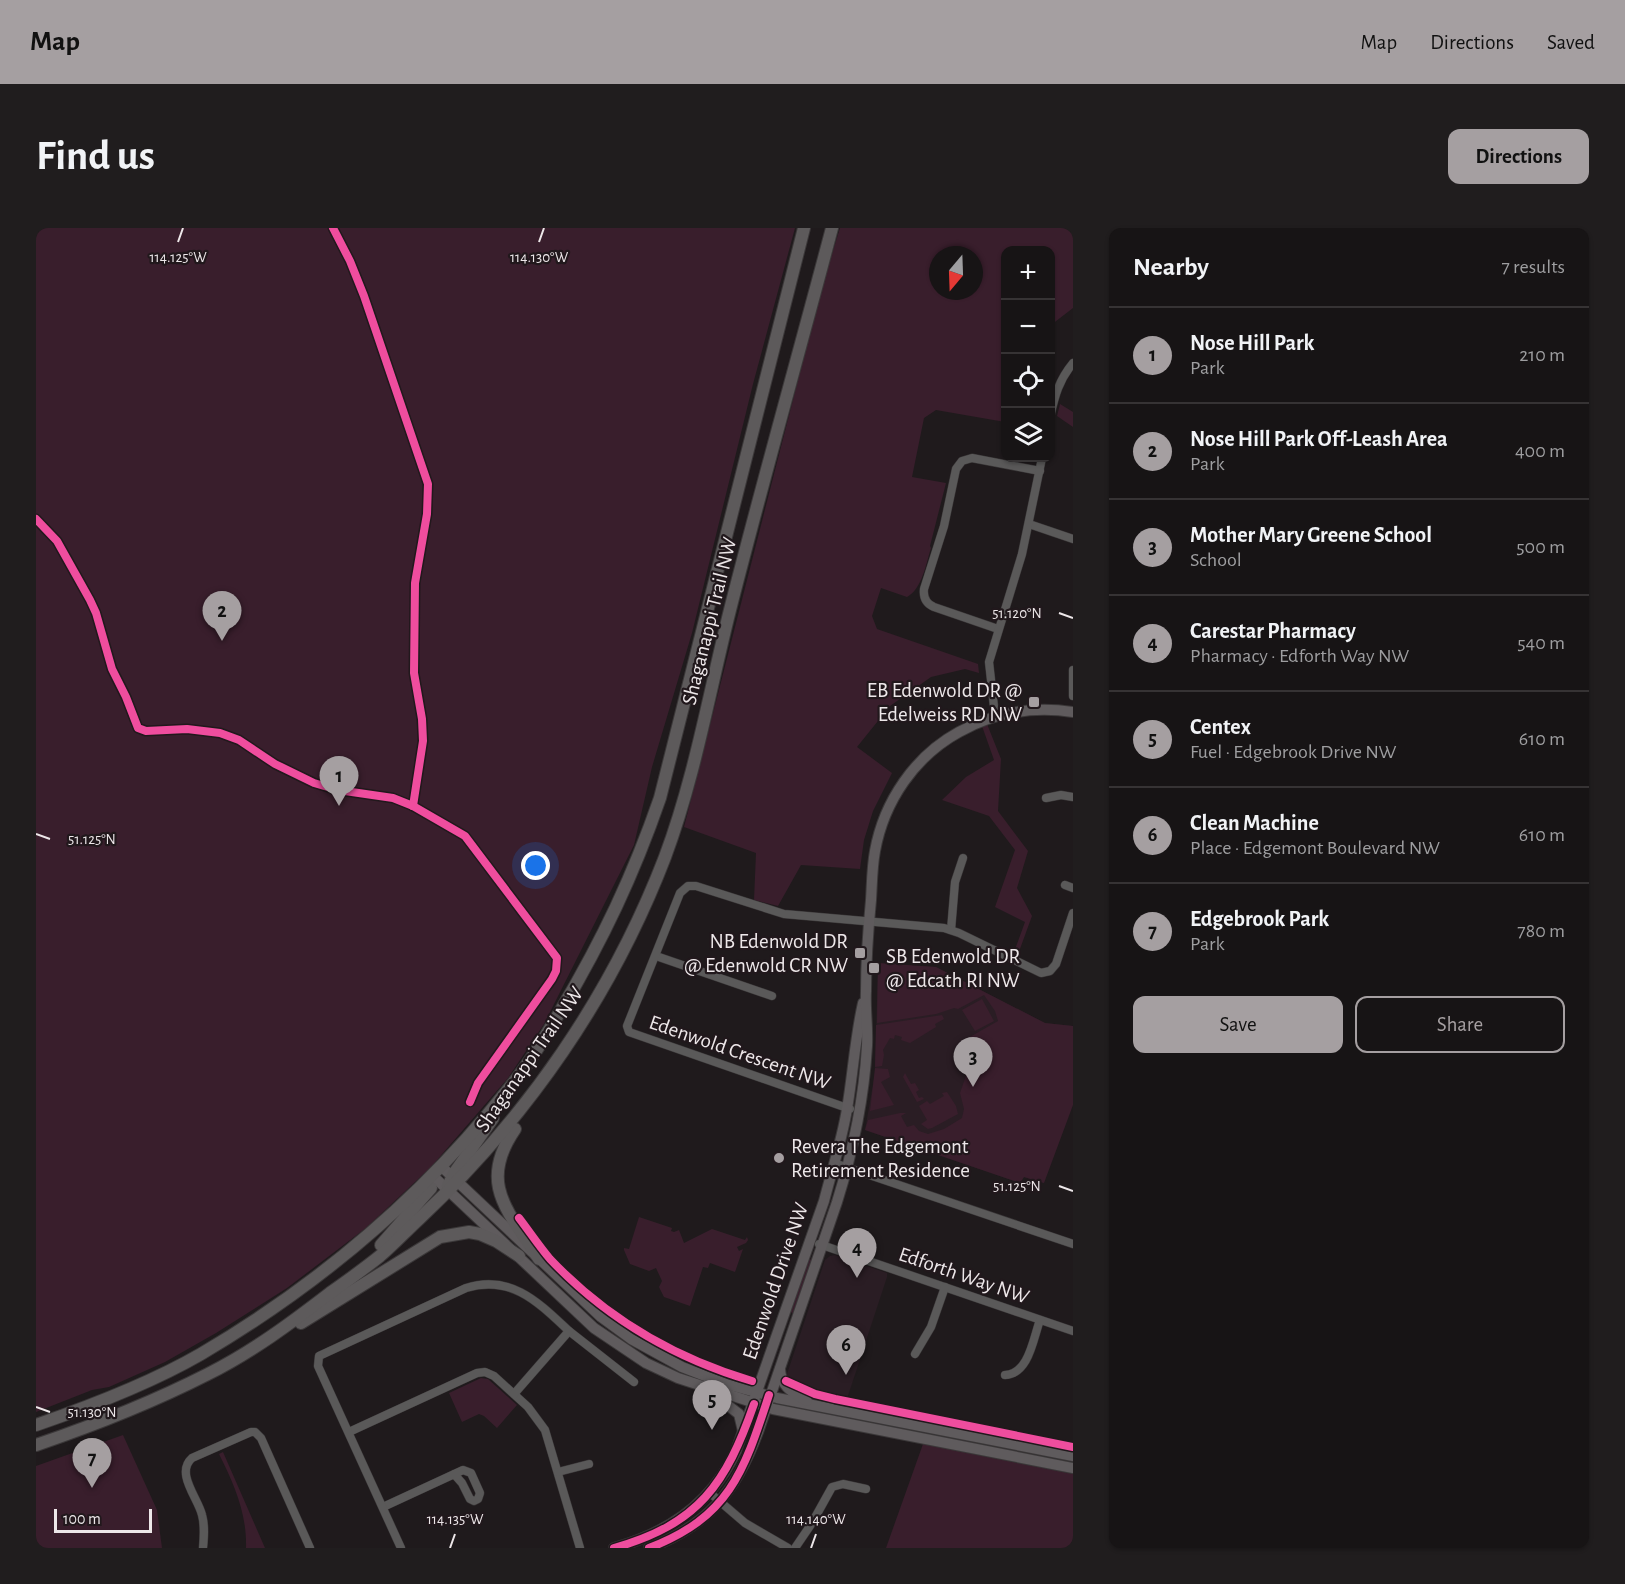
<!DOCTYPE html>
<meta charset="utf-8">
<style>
:root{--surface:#171415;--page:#201d1e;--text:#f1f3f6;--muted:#9e9ea0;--line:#363334;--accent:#a59fa1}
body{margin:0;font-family:"Alegreya Sans",sans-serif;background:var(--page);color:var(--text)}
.controls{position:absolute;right:18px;top:18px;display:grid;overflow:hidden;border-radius:12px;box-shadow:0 2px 4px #0004}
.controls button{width:54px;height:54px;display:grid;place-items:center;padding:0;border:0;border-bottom:2px solid var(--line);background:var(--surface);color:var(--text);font:30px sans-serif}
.compass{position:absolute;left:893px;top:18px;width:54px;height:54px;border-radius:50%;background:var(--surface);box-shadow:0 2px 4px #0004;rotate:199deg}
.scale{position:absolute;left:18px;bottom:15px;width:98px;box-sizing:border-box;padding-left:6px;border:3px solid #ede7e9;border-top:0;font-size:16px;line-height:21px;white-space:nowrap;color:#ede7e9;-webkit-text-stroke:4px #21181c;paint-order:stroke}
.you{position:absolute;left:500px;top:638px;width:21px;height:21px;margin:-15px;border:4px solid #fff;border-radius:50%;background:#1a73e8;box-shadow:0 0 0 9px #1a73e833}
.badge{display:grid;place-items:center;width:39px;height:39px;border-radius:50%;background:var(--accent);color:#111;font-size:20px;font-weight:700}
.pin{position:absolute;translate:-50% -50px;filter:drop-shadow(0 2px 3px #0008)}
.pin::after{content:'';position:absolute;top:32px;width:21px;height:18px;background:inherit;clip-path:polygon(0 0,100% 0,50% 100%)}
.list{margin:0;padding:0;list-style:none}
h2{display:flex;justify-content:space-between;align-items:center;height:78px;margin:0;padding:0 24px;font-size:26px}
h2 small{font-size:20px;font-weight:400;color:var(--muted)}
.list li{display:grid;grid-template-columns:39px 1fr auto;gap:18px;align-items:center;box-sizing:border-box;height:96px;padding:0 24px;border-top:2px solid var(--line)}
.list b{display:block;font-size:22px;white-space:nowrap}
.list p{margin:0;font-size:20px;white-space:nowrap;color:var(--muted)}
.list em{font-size:20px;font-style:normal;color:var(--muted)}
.actions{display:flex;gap:12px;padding:18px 24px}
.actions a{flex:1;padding:14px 0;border:2px solid var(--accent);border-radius:12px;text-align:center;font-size:21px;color:var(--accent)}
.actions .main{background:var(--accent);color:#111}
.icon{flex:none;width:33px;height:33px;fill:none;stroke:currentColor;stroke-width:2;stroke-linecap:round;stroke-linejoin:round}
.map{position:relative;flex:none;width:1037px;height:1320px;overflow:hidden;border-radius:12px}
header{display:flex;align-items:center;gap:36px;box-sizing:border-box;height:84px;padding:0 30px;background:var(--accent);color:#111}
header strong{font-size:28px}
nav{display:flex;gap:33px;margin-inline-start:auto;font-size:21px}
.intro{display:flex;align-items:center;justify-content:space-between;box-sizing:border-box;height:144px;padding:0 36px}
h1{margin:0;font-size:42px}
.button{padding:15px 27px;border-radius:12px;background:var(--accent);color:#111;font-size:21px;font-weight:700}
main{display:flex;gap:36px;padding:0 36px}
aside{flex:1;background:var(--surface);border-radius:12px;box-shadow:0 2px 4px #0004}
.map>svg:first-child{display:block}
</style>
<header>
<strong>Map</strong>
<nav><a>Map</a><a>Directions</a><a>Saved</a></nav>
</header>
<div class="intro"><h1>Find us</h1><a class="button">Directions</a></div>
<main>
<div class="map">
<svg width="1037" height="1320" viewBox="0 0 1037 1320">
<rect width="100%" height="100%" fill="#1f1a1c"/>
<g fill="#2a1d24">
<path d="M842 735 900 739 1009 795 1037 798 1008 955 988 949 984 955 829 902 839 845Z"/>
<path d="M799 1027 851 1045V1049L811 1171 776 1164 761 1158 750 1149 789 1032 794 1028Z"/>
</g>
<g fill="#391e2c" fill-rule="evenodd">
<path d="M0 0H759L717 156 656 405 616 539 598 617 508 796 472 850 395 939 330 1000 251 1060 180 1105 129 1134 73 1159 56 1162 0 1184Z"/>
<path d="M804 0H1037V80L1015 97 1014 22H969V194L900 182 888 190 876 249 910 255 894 318 895 320C890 336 886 361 871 369L845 360 836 388 841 401 942 436 943 445 929 441 895 449 854 478 821 519 856 545 837 583 828 612 824 641 765 637 742 678 718 672 720 625 648 599 786 58ZM902 27H938V63H902Z"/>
<path d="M1024 176 1037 184V199L1021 188Z"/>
<path d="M951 496 965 531 962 583 992 623 981 660 996 688 981 729 977 727 989 694 959 679 979 622 953 588 906 572 930 549 958 532 946 498Z"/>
<path d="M842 735 900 739 1009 795 1037 798V877L1008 955 988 949 984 955 829 902 832 892 864 885H870L865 888 871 899 878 897 883 903 892 906 908 901 926 890 928 881 924 865 935 833 925 814 962 793 959 783 948 767 922 781 918 780 900 786 841 795Z"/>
<path d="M946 771 958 793 939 803 926 782Z"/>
<path d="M906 787 908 791 899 796 900 799 874 815 865 812 866 809 859 807 858 811 854 810 847 822 848 827 846 838 839 839 840 797Z"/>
<path d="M839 840 852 841 854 849 845 854 858 877 834 883Z"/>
<path d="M869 845 875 856 879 855 883 862 880 864 883 870 886 869 888 871 881 874 867 849Z"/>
<path d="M911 864 920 878 922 886 896 900 892 901 885 896 891 892 883 878 891 873 894 876 908 868 906 865Z"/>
<path d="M603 989 636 1000 635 1003 638 1004 643 1002 648 1015 676 1001 709 1012 711 1009 712 1012 710 1015 701 1019 703 1023 707 1021 699 1044 674 1035 672 1040 667 1039 654 1078 628 1069 623 1059 626 1053 620 1040 613 1043 594 1036 588 1022V1020L593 1021Z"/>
<path d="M773 1031 776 1032 757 1085 754 1084Z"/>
<path d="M445 1150 452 1151 481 1177 461 1200 448 1188 443 1186 426 1194 413 1165Z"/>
<path d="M805 1173 1037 1220V1223L825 1181 807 1177Z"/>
<path d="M87 1207 121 1282 126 1320H0V1238Z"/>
<path d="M887 1216 1037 1246V1320H850Z"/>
<path d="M187 1224 229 1320H210C211 1285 198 1256 183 1226Z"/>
</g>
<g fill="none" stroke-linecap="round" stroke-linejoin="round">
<defs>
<g id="street">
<path d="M1014 189C1019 167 1023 152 1037 135"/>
<path d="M993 296 1037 311"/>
<path d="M962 401 898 379C891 376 887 370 888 361L908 298 920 241 926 233 936 230 1004 243"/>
<path d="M1037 442V468"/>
<path d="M959 488 953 434 986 326 1006 230"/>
<path d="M1010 570 1025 567 1037 569"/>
<path d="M1029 657 1037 660"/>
<path d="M915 702 919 654 927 630"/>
<path d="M620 728 736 768"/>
<path d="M814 881 593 804 591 798 644 665 652 658H660L748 686 908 700 923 705 1005 745 1014 743 1020 736 1037 685"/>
<path d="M798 935 1037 1016"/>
<path d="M783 1016 1037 1103"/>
<path d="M533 1103 598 1154"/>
<path d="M879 1126 895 1099 909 1059"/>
<path d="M969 1147C993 1146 997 1111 1004 1092"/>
<path d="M313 1204 441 1145 449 1144 458 1148 492 1179 509 1202 544 1320"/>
<path d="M522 1244 553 1236"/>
<path d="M674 1265 709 1295 752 1320"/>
<path d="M347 1279 427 1242 435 1245 444 1265 442 1271 438 1273 434 1271 426 1255 418 1246"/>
<path d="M167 1320C168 1309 169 1298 166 1287 162 1270 139 1245 156 1230L215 1204H219L225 1210 274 1320"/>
<path d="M365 1320 282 1138 283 1128 430 1060C475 1046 502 1074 533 1103L478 1166"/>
<path d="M759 1320 776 1295 796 1259 807 1256 830 1261"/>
</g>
<g id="secondary">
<path d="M406 939 565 1089 595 1111 646 1139 690 1156 741 1170 1037 1228"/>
<path d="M397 948 558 1100 610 1135 642 1150 737 1181 1037 1240"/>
<path d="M744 1141C745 1159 756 1164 771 1173"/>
<path d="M677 1166 703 1186 707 1203"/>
<path d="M578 1320C632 1305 676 1275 700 1223L788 973C796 942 806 912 811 881 817 846 819 810 827 775"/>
<path d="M613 1320C673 1297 700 1263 722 1204L801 974C817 923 828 871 831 818 832 799 829 782 830 763 830 733 832 703 835 672 836 656 836 639 839 623 848 573 879 528 923 504 959 484 996 478 1037 484"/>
</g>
<g id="primary">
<path d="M479 901C441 956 473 984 503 1031"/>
<path d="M412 958 419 944 457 890"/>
<path d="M345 1017 395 960"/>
<path d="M265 1095 404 1009 433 1004 444 1006 460 1013 483 1028"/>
<path d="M0 1197C55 1178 115 1155 165 1126 284 1056 388 968 474 859 493 836 509 809 525 782 567 711 597 648 624 570L768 0"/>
<path d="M0 1217C59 1197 117 1174 172 1146 216 1124 255 1095 294 1065 311 1053 328 1041 344 1028 358 1016 370 1003 383 991 491 890 576 767 629 629 660 546 674 459 696 374 728 249 763 125 796 0"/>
</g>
</defs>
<use href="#street" stroke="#3b3839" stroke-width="9"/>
<use href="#secondary" stroke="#3b3839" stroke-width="12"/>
<use href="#primary" stroke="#3b3839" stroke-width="14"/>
<use href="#street" stroke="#5a5959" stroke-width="8"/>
<use href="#secondary" stroke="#5f5b5d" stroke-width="10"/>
<use href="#primary" stroke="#5d5a5b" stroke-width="12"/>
<defs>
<g id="cycleway">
<path d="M297 0 314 33 328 68 392 256 391 286 379 355 378 445 386 491 387 513 377 578"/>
<path d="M0 291 21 313 54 372 60 385 76 441 90 469 102 500 110 503 151 501 184 505 203 512 239 536 278 555 302 562 357 570 377 578 429 608 521 730 520 743 516 751 442 855 434 874"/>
<path d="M483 990C493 1003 503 1018 514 1031 570 1090 638 1130 716 1153"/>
<path d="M750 1153 779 1166 799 1171 1037 1219"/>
<path d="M578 1320C663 1296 690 1256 718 1176"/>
<path d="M613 1320C694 1289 708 1243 733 1167"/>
</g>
</defs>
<use href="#cycleway" stroke="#21181c" stroke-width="11"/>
<use href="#cycleway" stroke="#ef4d9e" stroke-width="8"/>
</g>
<path fill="none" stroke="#ede7e9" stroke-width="2" d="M142 14 147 0M503 14 508 0M1023 385 1037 390M0 606 14 611M1023 958 1037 963M0 1179 14 1184M414 1320 419 1306M775 1320 780 1306"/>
<g fill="#a59fa1" stroke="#21181c" stroke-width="2">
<rect x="992" y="468" width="12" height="12" rx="3"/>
<rect x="818" y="719" width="12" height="12" rx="3"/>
<rect x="832" y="734" width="12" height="12" rx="3"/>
<circle cx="743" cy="930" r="6"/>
</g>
<g text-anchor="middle" stroke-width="4.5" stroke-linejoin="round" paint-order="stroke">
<g font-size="21" fill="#ede7e9" stroke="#21181c">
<text transform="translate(673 393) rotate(-76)" y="7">Shaganappi Trail NW</text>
<text transform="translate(704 824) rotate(19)" y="7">Edenwold Crescent NW</text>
<text transform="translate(493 831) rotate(-55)" y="7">Shaganappi Trail NW</text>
<text transform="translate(928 1047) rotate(19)" y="7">Edforth Way NW</text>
<text transform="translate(739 1053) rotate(-71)" y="7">Edenwold Drive NW</text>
</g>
<g font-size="21" fill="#ede7e9" stroke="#21181c" text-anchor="end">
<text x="986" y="469">EB Edenwold DR @<tspan x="986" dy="24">Edelweiss RD NW</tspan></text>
<text x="812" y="720">NB Edenwold DR<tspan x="812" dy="24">@ Edenwold CR NW</tspan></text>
<text x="850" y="735" text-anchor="start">SB Edenwold DR<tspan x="850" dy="24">@ Edcath RI NW</tspan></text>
<text x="755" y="925" text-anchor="start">Revera The Edgemont<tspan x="755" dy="24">Retirement Residence</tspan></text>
</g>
</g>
<g font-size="15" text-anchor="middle" fill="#ede7e9" stroke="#21181c" stroke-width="4.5" stroke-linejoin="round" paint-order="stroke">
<text x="142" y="34">114.125°W</text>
<text x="503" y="34">114.130°W</text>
<text x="981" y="390">51.120°N</text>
<text x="56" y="616">51.125°N</text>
<text x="981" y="963">51.125°N</text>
<text x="56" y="1189">51.130°N</text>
<text x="419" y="1296">114.135°W</text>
<text x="780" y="1296">114.140°W</text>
</g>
</svg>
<div class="controls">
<button>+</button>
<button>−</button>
<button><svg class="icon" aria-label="locate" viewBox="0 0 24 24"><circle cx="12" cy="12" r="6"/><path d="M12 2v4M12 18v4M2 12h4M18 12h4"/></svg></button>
<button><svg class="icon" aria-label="layers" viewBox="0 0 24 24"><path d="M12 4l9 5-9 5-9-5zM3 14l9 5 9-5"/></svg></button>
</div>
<svg class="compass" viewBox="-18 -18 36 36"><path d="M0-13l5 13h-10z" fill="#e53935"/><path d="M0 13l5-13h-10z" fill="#9e9ea0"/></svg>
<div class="scale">100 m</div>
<div class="you"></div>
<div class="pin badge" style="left:303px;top:578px">1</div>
<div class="pin badge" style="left:186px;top:413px">2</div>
<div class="pin badge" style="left:937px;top:859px">3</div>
<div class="pin badge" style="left:821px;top:1050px">4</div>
<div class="pin badge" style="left:676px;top:1202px">5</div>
<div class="pin badge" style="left:810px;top:1147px">6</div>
<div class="pin badge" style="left:56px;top:1260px">7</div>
</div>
<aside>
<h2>Nearby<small>7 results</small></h2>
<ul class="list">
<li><span class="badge">1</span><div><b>Nose Hill Park</b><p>Park</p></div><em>210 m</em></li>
<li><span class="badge">2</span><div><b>Nose Hill Park Off-Leash Area</b><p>Park</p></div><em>400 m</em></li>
<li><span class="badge">3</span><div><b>Mother Mary Greene School</b><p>School</p></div><em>500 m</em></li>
<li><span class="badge">4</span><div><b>Carestar Pharmacy</b><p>Pharmacy · Edforth Way NW</p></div><em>540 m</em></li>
<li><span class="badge">5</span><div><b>Centex</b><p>Fuel · Edgebrook Drive NW</p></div><em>610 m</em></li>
<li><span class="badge">6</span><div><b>Clean Machine</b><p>Place · Edgemont Boulevard NW</p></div><em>610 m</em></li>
<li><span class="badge">7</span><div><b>Edgebrook Park</b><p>Park</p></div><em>780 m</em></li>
</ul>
<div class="actions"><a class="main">Save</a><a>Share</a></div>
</aside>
</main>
